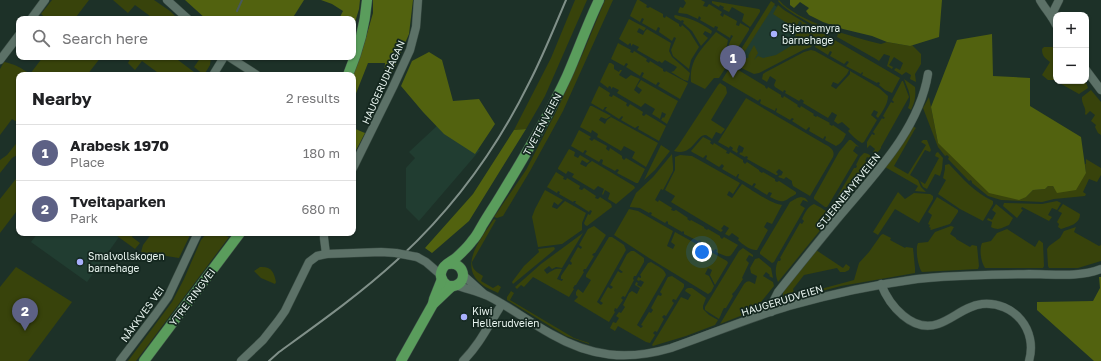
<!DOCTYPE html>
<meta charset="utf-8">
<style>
:root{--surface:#fff;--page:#f2f2f2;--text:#202124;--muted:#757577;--line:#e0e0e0;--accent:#5d6185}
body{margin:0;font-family:"Golos Text",sans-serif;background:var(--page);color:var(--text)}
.controls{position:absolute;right:12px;top:12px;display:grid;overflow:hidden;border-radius:8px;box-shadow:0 1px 3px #0004}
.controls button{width:36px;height:36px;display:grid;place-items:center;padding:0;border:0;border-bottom:1px solid var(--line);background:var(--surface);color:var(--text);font:20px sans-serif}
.you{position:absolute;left:702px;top:252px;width:14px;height:14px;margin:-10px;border:3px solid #fff;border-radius:50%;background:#1a73e8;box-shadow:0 0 0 6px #1a73e833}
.badge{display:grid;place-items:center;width:26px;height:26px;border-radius:50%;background:var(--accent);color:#fff;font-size:13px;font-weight:700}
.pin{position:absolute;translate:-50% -33px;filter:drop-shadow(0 1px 2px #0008)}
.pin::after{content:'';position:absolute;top:21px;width:14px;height:12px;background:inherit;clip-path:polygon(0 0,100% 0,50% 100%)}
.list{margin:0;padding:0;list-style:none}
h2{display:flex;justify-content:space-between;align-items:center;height:52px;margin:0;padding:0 16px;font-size:17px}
h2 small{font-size:13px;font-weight:400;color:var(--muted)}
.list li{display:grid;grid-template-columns:26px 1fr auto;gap:12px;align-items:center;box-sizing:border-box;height:56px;padding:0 16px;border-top:1px solid var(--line)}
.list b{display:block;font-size:15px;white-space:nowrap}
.list p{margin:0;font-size:13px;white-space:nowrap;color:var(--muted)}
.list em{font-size:13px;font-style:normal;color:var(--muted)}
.icon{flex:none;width:22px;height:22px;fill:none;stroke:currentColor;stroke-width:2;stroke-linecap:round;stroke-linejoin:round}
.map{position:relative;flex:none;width:1101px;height:361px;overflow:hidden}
.search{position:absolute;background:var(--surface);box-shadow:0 1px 3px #0004;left:16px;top:16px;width:340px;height:44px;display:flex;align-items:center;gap:10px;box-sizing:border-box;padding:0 14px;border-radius:8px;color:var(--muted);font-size:15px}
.panel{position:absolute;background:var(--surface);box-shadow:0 1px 3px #0004;left:16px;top:72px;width:340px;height:164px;border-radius:8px}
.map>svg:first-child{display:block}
</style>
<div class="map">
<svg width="1101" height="361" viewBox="0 0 1101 361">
<rect width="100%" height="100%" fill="#1d3128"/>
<g fill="#213d31">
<path d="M771 3 801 22 792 46 754 73 738 65 735 59Z"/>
<path d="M438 125 476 149 480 150 419 221 406 208V168L415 158 409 152Z"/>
<path d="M38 233H113L119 237 87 282 31 242Z"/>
</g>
<g fill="#38430b">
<path d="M52 0H89L76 17 79 19H47L41 14Z"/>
<path d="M113 0H154L170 11 178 19H154L135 5 128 13Z"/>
<path d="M575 0H587L545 96 526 129 514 130 551 58Z"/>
<path d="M605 0H613L563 111 530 171 503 216 497 218 494 217 526 170 557 110 583 53Z"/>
<path d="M637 0H639L647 5 646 7 648 8 650 7 663 14V17L665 18 666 16 679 24V26L681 27 682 25 689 31 699 47 691 60 689 69 673 56 671 50 676 38 674 37 672 41 659 32 660 28 658 27 656 31 642 23 644 19 642 18 640 22 630 16Z"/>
<path d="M684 0H701L705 2 703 6 707 7 709 4 722 12 720 15 723 17 724 14 737 21 736 25 739 26 740 23 749 28V30L732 57H731C726 49 729 43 733 36L731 35 730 38 717 30 718 27 715 26 714 28 700 20 701 18 699 16 698 19 687 14 679 13 678 12 680 7 683 8 686 3Z"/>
<path d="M779 0C796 21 855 38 881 44L887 42 910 46 912 45 921 54V64L915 74 916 82 910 79 911 75 906 72 902 75 894 70 896 68 900 70 903 63 894 57 889 65 893 67 892 69 887 66 890 56 884 54 879 61 876 59 839 38 837 37 838 34 818 26 817 27C805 20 786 11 778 1Z"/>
<path d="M712 1 759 9 760 10V12L751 26 750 27 742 21 744 14 732 7 729 12 723 9 724 7 720 5 719 7 712 3Z"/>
<path d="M771 1 775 4 740 59 736 61 735 59Z"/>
<path d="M778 5 784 10 807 24 900 78 892 93 885 90 879 85 880 83 878 82 877 83 862 75 863 73 862 72 861 74 846 66 849 62 847 61 844 64 830 56 832 52 830 51 828 55 815 47 816 43 814 42 811 47 803 50 759 73 754 74 737 66V64L749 57 748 56 754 45 758 53 754 60 758 56 763 58 776 55 791 46 798 29 802 23 799 21 796 29 773 14Z"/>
<path d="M675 15C690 18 700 22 712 31L711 34 705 31 703 34 708 38 701 46 692 31 683 23 684 21 682 20 681 21 675 18 674 16Z"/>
<path d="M629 19 646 28 644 31 639 28 637 32 643 35 645 31 647 29 671 43 669 51 672 57 690 73 688 81 684 80 671 72 674 71 677 67 665 60 662 63 659 61 658 62 637 50 639 47 633 44 631 46V44L630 43 628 45 619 39Z"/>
<path d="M716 32 728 40 726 50 730 61 719 78H714L705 89 691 82C689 59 702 49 716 32Z"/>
<path d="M618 43 631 50 630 52 633 53 634 51 647 59 646 61 649 63 650 61 663 69V71L665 72 666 71 688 83 680 99 658 86 660 83 658 82 656 85 642 77 644 73 642 72 640 76 626 67 628 64 626 63 624 66 611 59Z"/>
<path d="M1044 47H1056V81H1085L1087 85 1088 88 1079 94 1054 80H1048L1042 75 1050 62C1045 58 1042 56 1042 49Z"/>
<path d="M811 50 815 51 849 70 847 74 838 84 833 82 831 86 836 89 850 74V71L879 88 888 96C888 104 882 112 878 118L876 116 878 112 874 110 871 115 877 120 864 142 862 143C856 140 852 135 848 131L850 129 842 122 838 124 834 121 837 115 832 112 828 118 803 103 804 101 801 99 799 101 785 93 786 91 784 90 783 92 775 87 774 85 776 80 770 76 767 82 762 79 763 74 766 72 804 52Z"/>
<path d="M43 57H101L87 75H19V123L12 119 0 135V69L4 62C15 64 21 68 30 74Z"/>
<path d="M131 57H174L198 75H161L142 61 135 70 128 63Z"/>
<path d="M201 57H211L210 65 204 75 194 67Z"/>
<path d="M609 63H611L614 65V69L619 72 620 70H622L619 75 626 79 631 75 640 79 634 90 639 94 642 90 638 87 637 86 641 80 678 101 667 124 661 120 663 117 664 118 666 114 662 112 660 119 652 114 655 109 645 103 641 107 617 93 619 90 613 87 611 89V87L609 86 608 88 600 82Z"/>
<path d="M730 67 735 68 765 86V87L767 89 768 87 781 95V97L783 98 784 96 798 105 797 106 800 108 801 106 814 114 813 115 816 117 817 116 830 123 829 124 832 126 833 125 846 134C844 139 841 144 836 146L825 140 826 137 825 136 823 139 809 131 810 128 809 127 806 130 792 121 794 119 792 118 790 120 776 112 777 109 776 108 775 111 761 104 760 103 761 100 760 99 758 101 722 80Z"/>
<path d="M904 79 915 87C916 96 915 102 911 110L908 108C913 97 908 90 904 79Z"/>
<path d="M902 81H903L909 97 881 147V148L879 151 876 153 873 152 875 149 870 145 867 148V142L872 134 874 135 875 134 873 132 882 118 883 119 885 118 883 116 891 102 893 103 894 102 892 100Z"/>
<path d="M720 83 726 87 727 93 711 120 725 129 721 134 716 132 712 139C710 138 708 136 706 135 696 134 693 157 674 151L678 146 718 85Z"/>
<path d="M599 86 610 93 609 96 612 97 613 95 615 96 627 103 626 105 628 107 630 104 643 112 642 115 644 116 646 114 666 126 659 141 638 129 639 126H638L635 128 621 120 623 117 622 116 619 119 605 110 607 107H605L603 110 591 103Z"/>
<path d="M1091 90 1101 102V135L1098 133 1095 127 1096 125 1091 121 1095 115 1090 111 1086 115 1085 114C1087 108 1081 104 1082 97Z"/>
<path d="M929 97 938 143 1026 197 1033 190 1045 189 1048 186H1053L1054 188 1086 173 1085 164H1086V159L1101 168V175L1097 182 1089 179 1083 192 1086 194 1085 196 1054 199 1042 202 1001 200 988 196 972 183V182L971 180 969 181 948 159 949 157 947 155 945 156 938 147 923 108Z"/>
<path d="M746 98 821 142C827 146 836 148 833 157L810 196 793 186 792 183V181L786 177 784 179 778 177 780 175 781 176 783 172 779 169 776 172 778 174 777 175H776L747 159 748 157 746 156 745 157 739 154 741 152 742 153 744 148 739 145 737 150 738 151 737 153 732 150 733 148 730 146 729 148 718 142Z"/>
<path d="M590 106H592L611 116 606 119 601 117 599 120 605 124 607 120 611 117 658 143 646 167 632 158 635 152 624 146 621 151 597 137 598 134 592 130 591 133 580 127Z"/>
<path d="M912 126 916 128 915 129 894 166 908 174 926 145 921 142 923 140H927L931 150 930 152 925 150 910 175 918 180 921 187 926 192 915 191 918 186 885 167Z"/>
<path d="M579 130 591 137 589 139 592 141 594 139 607 146 606 149 609 151 610 148 622 156V158L624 160 626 158 645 169 638 183H636L617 173 619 170 617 169 615 171 602 164 603 160 601 159 599 162 585 154 587 151 585 150 583 153 571 146Z"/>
<path d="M703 137 711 141 710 143 713 145 714 143 727 151 726 153 729 154 730 152 743 160V162L745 164 747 162 759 170V171L762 173 763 172 775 179V181L777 182 779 181 796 192V194C782 202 785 204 770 197L772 193 769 192 767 195 754 187 756 184 754 183 752 186 738 178 739 174H738L736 177 722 169 724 166 722 164 719 167 706 159 707 156 706 155 703 158 692 152 691 151Z"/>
<path d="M19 140V154L12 158 0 173V160L7 155Z"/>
<path d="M849 140H851L858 146 859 147 856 146 853 151 858 155 829 204 827 207H825L814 199V197L839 152Z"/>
<path d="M661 145 670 151 655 170 644 180Z"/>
<path d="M569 149 575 152 574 156 578 158 580 155 590 161 587 163 582 160 580 164 586 167 588 164 592 161 634 186 635 188 616 204 608 199 610 193 605 190 603 195 602 194 604 189 598 186 594 190 572 177 574 174 568 171 566 174 558 169V168Z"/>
<path d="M938 152 943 158 942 169 940 176 935 174 927 189 923 187 920 181 925 184 939 158 935 156 936 153Z"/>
<path d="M864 153C869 153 873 158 876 161L875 163 872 160V159L867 157 865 161 873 165 834 213 831 210V206L835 200 837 201 839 198 837 197 854 168H856L857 166 856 165 860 157Z"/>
<path d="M672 154 673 166V171L663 190 661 189 655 200 658 202 659 200 672 208 671 210 674 211 676 210 688 218 687 219 690 221 691 220 704 227V228L707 230 708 229 720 236V237L722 239 724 237 738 245C729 258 732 259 716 252L717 250 715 249 714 251 700 243 701 241 699 240 698 241 684 234V232L683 231 682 232 668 224V222L667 221 665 223 651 215 652 213 650 212 649 213 640 208 630 207V206L636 193 653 177Z"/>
<path d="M680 155 692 156 740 183 733 194 729 191 727 195 732 198 742 184C752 190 771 204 782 205L772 224 767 222 764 227 768 230 757 250C751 251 742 244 738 240L739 238 732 233 729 236 725 234 729 228 724 225 721 229 723 230 721 232 671 202 675 196 665 190 675 170V157Z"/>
<path d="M949 164C963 179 974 192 993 201V204L983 221 960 209 938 194 946 180 943 178 945 169V165Z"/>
<path d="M556 172 564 177 563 179 566 180 567 178 580 186 579 189 582 190 584 188 596 196 595 198 598 199 600 197 611 204 612 207 587 226 585 225 584 223 588 214 590 215 592 211 590 210 589 212 575 203 576 201H574L573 202 559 194 560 192 558 191 557 193 547 187Z"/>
<path d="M19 175V214L16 212 0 233V199Z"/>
<path d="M545 190 563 200 558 205 554 202 552 207 557 209 565 201 586 213 582 223V230L562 244 538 247 532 217 535 209Z"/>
<path d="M898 192 905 199 914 193 930 194 933 196V199L919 223 895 209 878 235 873 232Z"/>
<path d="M801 197 805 198 807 200 808 202 803 200 800 205 805 208 774 262 772 263 760 254V252L790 202 797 198Z"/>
<path d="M937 197 958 210V212L950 224 931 230 930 229 931 228 929 227 930 225 928 224 932 215 928 212Z"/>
<path d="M1057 201 1061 203 1057 210 1052 208 1048 215 1052 217 1049 221 1022 207 1021 209 1023 210 1017 218 1003 206 1004 203 1042 204Z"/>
<path d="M814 204C820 207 828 211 831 217L778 282C775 275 775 267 778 261H780L781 259 780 258 800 223 802 224 804 221 802 219C805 213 807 207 814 204Z"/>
<path d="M996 204 1013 218 1009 225C1001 228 999 231 991 227L992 222 987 220 988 218 992 220 996 213 992 210Z"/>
<path d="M1063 204 1080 214C1080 224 1070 226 1061 229L1058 227 1059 224 1057 222 1062 213 1058 211Z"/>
<path d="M629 209 638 211 673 231 667 246 673 249 675 245 671 242 675 232 727 261 728 263 715 285 710 275 712 270 708 268 705 274 709 276 714 286 711 292 708 294 649 258 614 235Z"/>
<path d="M494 219 496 220 472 262C472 270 477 272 483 276L481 281 493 288 498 285 501 287 498 293C492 290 484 287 479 282 459 263 483 236 494 219Z"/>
<path d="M594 226 606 235 595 253H594L592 255 594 256 586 269H584L583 271 584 272 576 285H575L573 288 574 289 569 297 533 277 524 287 521 285 517 289 515 287 541 264 583 233 562 268 556 267 552 269 549 266 544 270 547 274C553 270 555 268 562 269L557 279 562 281 563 279H561V276L569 264 571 265 572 263 570 261 578 247 581 249 582 247 579 245 588 229Z"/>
<path d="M951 226 954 227 950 234 956 238V239L970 247 972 245 977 246 979 266 978 269 922 272C918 267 915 249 918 243L928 242 935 232Z"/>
<path d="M1076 227 1074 232 1099 246 1101 245V261L1078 268H1049L1048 266 1047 249 1049 246 1060 238 1064 231Z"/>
<path d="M1007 229 1035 247 1039 240 1043 243 1044 266 1043 268H985C981 262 979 250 982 243L991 241 997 233Z"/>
<path d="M113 233H134L132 237 140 243 135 249Z"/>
<path d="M152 233H191L179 258 141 252 143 245Z"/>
<path d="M207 233H217L229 237 136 361H128L172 302 184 279 201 240Z"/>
<path d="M883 234 891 238 890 240 905 248 906 247 913 248 915 268V273L841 286 788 300 784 299 783 298V291L816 250 843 268 846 264 850 267 849 270 845 272H840L837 268 804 275 793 289 795 296 854 280 859 263 869 252 881 235Z"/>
<path d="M609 237H612L624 245 626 250 597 302 601 305 603 303 600 301 608 287 611 289 613 287 610 285 618 271 621 273 623 272 619 269 627 254 631 251H634L644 258V262L636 276H634L633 279 634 280 625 297 623 296 621 298 623 300 617 309 615 308 614 311 615 312 609 322 574 301 578 297 576 295V292L578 289 583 293 591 280 586 277V275Z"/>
<path d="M554 247 555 249 553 251 513 284 512 282 524 266 539 252 538 249Z"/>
<path d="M743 248 753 255V257L749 255 746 260 749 263 742 278 743 279 735 291 732 294 733 296 726 308H724C722 311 721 315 719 319L705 310V307L739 251Z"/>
<path d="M759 258 771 268 773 278 769 276 770 275 766 272 763 276 773 282 774 286 756 308 748 313 720 324 744 284C749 279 750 282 755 284L757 276 751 273 750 268 755 259Z"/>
<path d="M651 262C657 266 665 269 666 275L637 325 641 328 643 326 641 325 649 312 651 313 653 310 651 308 658 295 661 296 662 294 660 292 668 277 672 276 684 284V287L676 300 673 299 672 301 674 303 666 316 664 315 662 317 664 319 657 332 655 331 653 333 655 335 650 343 646 342 618 326 615 331 610 328 613 322 616 323 619 318 616 316 619 312 621 313 625 307 623 305 629 293 632 291 637 294 640 288 635 285 636 282 638 283 637 285 641 287 644 282 640 280 639 281 637 280 638 277 641 278V276L640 275 648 263Z"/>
<path d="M16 267 72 302 28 361H0V287Z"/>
<path d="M260 267C271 266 274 272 276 282L275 284 261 278 254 271Z"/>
<path d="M688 288H692L706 298 703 306V309L709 315 718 320 715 325 686 336 653 346 652 345 681 297 688 300 691 295 685 291 686 289Z"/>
<path d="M511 291 514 293 510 300 574 338 589 343V344L566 336 507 300V297Z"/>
</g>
<g fill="#52620f">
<path d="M185 0H304L292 19H206Z"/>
<path d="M321 0H360L359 9 353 29V19H339L343 11 332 4Z"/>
<path d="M373 0H413L409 34 389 80 384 78 385 63H368L353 101 352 75 362 51 373 13Z"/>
<path d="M790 0H942L939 37 910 46 887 42 872 36 843 29 823 22 809 15 806 11 809 8 800 2 794 8 790 5Z"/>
<path d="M992 34 993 76 1030 78V106L1081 137 1086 173 1076 190 1057 193 1053 186H1048L1045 189 1033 190 1026 197 1019 200 989 193 938 143 931 107 957 40Z"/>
<path d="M429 52 442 60 453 101 479 99 495 124 475 154 444 134 423 112 401 86 412 61Z"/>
<path d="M353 128 365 133 353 156Z"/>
<path d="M526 129 469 221 432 253 425 248 473 194 514 130Z"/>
<path d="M1099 277H1101V361H1094L1037 310V302L1093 301 1100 288Z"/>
</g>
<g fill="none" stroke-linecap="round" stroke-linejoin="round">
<path stroke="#48595a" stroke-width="2" d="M237 11 242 0"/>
<defs>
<g id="minor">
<path d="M167 0 188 19"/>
<path d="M1040 0C1045 9 1052 16 1056 25"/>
<path d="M1052 17 1053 12 1059 0"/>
<path d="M31 19 45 0"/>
<path d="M229 57 257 75"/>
<path d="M0 60 19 35"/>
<path d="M1086 70 1101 90"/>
<path d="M213 75 224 57"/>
<path d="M353 168 393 87 410 50 416 27 418 0"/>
<path d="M324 233V238L326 254"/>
<path d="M417 257 426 262 441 275"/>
<path d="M463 275 484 294"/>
<path d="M881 284C889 305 912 333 938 324 953 319 965 306 982 304 1014 301 1038 330 1029 361"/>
<path d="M456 285C466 289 478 291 488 296 510 307 529 322 551 334 591 357 627 361 671 348 711 334 749 318 789 306 831 294 873 285 917 279 954 275 991 275 1029 274 1053 274 1078 278 1101 269"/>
<path d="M771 312V306L778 292C798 267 818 242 838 218 873 176 919 130 928 74"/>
<path d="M120 361 155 315 168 297 198 233"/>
<path d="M241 361 263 340 278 321 285 311 309 262 317 256 326 254 381 252 396 253"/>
<path d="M463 361C480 344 489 324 502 304"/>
</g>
<g id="major">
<path d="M348 75C358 51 365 26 367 0"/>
<path d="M448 264C464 261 469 282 454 286 446 288 438 278 442 270 444 264 453 261 457 257 462 252 468 247 472 241 477 236 480 229 483 224 489 214 495 205 501 195 525 156 548 117 567 76 578 51 587 25 599 0"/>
<path d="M433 304 434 299 442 279"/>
<path d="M144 361 240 233"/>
<path d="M401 361 433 304 452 286"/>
</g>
</defs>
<use href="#minor" stroke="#3c4e46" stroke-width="9"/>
<use href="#major" stroke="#3c4e46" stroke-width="11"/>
<use href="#minor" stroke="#5c7167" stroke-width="8"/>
<use href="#major" stroke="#5a9d5c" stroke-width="10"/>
<path stroke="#809089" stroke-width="2" d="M269 361 279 352C319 323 360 294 396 261 451 211 496 150 529 83 543 56 554 28 566 0"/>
<defs>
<path id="minor-bridge" d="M396 253 417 257"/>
</defs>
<use href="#minor-bridge" stroke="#3c4e46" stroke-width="9" stroke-linecap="butt"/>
<use href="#minor-bridge" stroke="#5c7167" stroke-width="8"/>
</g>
<g fill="#a8b0fc" stroke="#14271f" stroke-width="1.5">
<circle cx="774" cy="34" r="4"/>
<circle cx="80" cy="262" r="4"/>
<circle cx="464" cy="317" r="4"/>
</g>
<g text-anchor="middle" stroke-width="3.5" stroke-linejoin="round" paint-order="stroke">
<g font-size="10" fill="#e8f4ef" stroke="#14271f" text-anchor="start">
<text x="782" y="32">Stjernemyra<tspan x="782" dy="12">barnehage</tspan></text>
<text x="88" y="260">Smalvollskogen<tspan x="88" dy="12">barnehage</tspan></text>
<text x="472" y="315">Kiwi<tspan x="472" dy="12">Hellerudveien</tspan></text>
</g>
<g font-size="10" fill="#e8f4ef" stroke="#14271f">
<text transform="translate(383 82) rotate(-66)" y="4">HAUGERUDHAGAN</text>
<text transform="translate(542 124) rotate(-62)" y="4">TVETENVEIEN</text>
<text transform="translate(848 191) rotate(-51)" y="4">STJERNEMYRVEIEN</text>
<text transform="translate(192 297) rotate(-53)" y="4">YTRE RINGVEI</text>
<text transform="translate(782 300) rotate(-17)" y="4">HAUGERUDVEIEN</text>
<text transform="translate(142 314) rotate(-54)" y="4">NÅKKVES VEI</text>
</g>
</g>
</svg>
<div class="controls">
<button>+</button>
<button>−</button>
</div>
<div class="you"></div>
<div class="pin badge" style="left:733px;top:78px">1</div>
<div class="pin badge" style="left:25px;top:331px">2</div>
<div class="search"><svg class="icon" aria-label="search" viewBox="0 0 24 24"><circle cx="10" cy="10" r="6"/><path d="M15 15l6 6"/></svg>Search here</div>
<section class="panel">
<h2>Nearby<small>2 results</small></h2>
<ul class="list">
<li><span class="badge">1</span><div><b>Arabesk 1970</b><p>Place</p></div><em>180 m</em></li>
<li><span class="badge">2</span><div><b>Tveitaparken</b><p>Park</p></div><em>680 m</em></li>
</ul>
</section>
</div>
